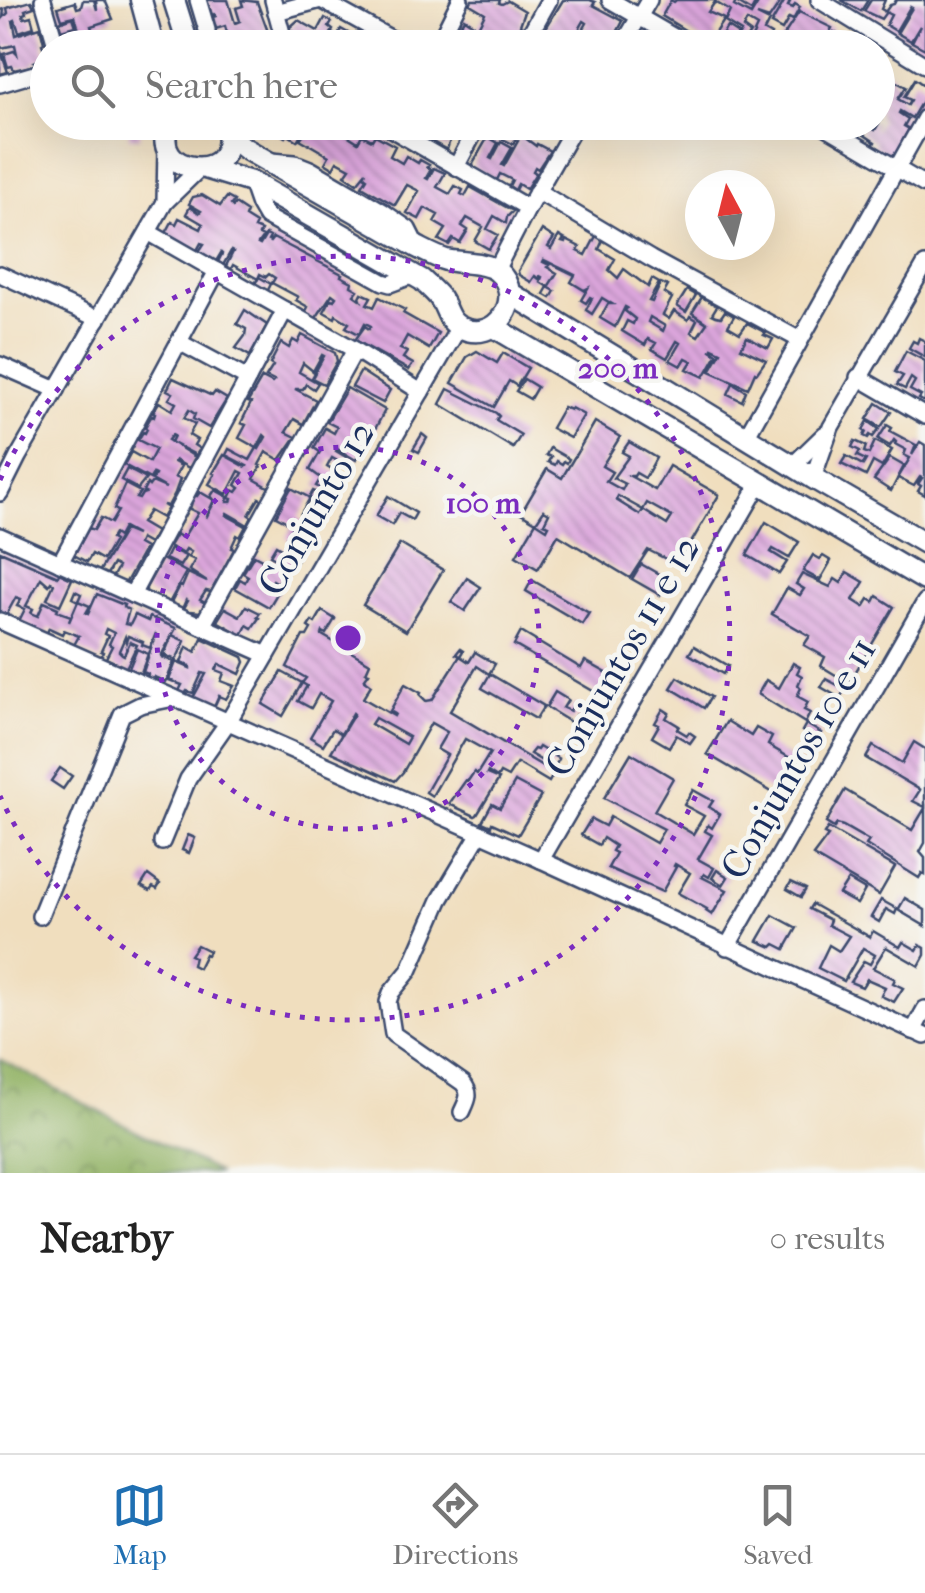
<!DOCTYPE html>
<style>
:root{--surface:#fff;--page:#f2f2f2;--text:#222;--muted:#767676;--line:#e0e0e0;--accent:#1f6fb2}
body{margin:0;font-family:"IM FELL French Canon",serif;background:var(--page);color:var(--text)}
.compass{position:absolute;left:685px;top:170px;width:90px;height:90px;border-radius:50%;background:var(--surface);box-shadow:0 10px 40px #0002;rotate:353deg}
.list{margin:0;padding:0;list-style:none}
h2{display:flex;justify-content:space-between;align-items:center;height:130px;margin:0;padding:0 40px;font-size:42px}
h2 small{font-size:32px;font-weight:400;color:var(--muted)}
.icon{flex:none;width:55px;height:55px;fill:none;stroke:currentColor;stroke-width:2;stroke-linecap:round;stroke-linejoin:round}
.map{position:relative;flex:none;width:925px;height:1173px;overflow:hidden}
.search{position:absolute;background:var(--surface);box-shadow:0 10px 40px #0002;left:30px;right:30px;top:30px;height:110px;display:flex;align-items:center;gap:25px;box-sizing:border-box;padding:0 35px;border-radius:55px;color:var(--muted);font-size:38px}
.sheet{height:280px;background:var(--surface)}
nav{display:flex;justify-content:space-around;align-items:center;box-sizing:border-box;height:140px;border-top:2px solid var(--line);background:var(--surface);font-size:28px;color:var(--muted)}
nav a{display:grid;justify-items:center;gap:5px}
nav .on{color:var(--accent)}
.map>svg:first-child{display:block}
</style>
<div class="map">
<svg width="925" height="1173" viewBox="0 0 925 1173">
<defs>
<pattern id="forest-crowns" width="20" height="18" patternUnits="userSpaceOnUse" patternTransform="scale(2.5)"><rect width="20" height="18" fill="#92b265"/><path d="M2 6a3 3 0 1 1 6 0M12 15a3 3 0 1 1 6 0" fill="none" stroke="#769156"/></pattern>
<pattern id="building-back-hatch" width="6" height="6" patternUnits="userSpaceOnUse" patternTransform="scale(2.5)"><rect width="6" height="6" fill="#dca6dc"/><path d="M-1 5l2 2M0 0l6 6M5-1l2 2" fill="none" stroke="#b288b6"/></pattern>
</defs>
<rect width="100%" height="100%" fill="#f6f6f2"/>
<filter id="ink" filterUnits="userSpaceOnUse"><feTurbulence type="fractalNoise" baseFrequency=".01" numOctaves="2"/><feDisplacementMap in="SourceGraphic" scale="20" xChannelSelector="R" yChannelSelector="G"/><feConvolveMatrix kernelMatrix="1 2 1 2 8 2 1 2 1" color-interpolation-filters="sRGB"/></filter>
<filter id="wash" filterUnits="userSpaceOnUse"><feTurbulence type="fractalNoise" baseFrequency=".0048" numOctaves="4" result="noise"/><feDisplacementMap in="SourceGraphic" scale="40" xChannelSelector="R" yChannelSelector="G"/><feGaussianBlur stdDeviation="2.25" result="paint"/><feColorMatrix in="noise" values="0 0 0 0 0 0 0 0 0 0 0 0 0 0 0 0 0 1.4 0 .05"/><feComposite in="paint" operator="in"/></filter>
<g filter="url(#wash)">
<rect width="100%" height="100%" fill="#f0debe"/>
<path fill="url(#forest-crowns)" stroke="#567062" stroke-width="2.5" d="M0 1059 75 1099 219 1173H0Z"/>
<g id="blocks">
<g fill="url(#building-back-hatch)" fill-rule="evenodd">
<path d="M83 0H94L97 10 96 0H105L113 19 91 26 95 40 83 44 75 16 62 19 58 7 75 2 77 8 81 7Z"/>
<path d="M207 0H228L235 23 240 21 236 8 243 6 241 0 257 2 274 48 246 47 244 42 241 43 242 48H223L222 42 229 40 225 26 216 29 213 17 216 16 215 14 212 15Z"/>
<path d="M472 0H500L499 3 502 4 508 1 525 11 520 25 525 28 515 46 507 42 504 48H490L485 45 488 40 486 38 479 48H448L464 18 473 24 472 25 479 30 480 28 478 27 485 13 470 4Z"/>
<path d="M563 0H590L595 2 593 5 623 21 609 48H598L591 44 594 36 583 30 587 23 584 21 576 35 594 48H569L555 38 554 39 567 48 535 46Z"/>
<path d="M671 0 674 2 676 0H757L751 11 736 2 734 6 751 15 760 0H782L769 19 757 15 769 21 764 31 771 35 766 44 774 48H720L716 45 727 27 738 34 734 43 741 32 725 22 730 11 715 2 708 12 724 19 714 34 717 36 711 46 662 16ZM747 21 757 27 750 42 746 39 750 33 743 28Z"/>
<path d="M785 0 790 2 788 6 793 8 795 4 800 7 793 20 789 18 782 30 771 24Z"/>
<path d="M841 0H868L861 11Z"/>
<path d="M871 0H885L881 9 886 12 881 19 864 11Z"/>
<path d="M896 0H925V49L912 42 920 26 911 41 897 33 912 8 910 7 896 31 886 25 891 15 885 12 890 5 894 4Z"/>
<path d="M31 1 34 7 25 10 26 13 23 14 24 18 31 16 34 27 19 32 15 20 13 21 16 35 40 27 44 43 42 44 47 57 34 62 35 65 14 70 12 66 8 67 4 54 14 51 17 54 15 45 1 48 0 45V10L4 9 3 18 8 13 7 8Z"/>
<path d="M799 12 832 28 826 39 821 36 817 48H792L780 41Z"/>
<path d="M73 17 76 26 61 30 59 22Z"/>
<path d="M325 18 332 22 329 27 333 30 323 48H301L306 39 288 29 298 20 318 31Z"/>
<path d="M341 29 348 33 345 39 358 47 363 39 369 43 366 48H326L333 34 337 37Z"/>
<path d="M71 31 72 34 77 33 82 48H67L62 33Z"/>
<path d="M834 32 844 38 843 40 846 42 843 48H824Z"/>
<path d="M0 49 8 72 0 74Z"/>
<path d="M880 68 893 75 891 79 906 87 898 99 908 105 911 100 904 97 915 79 925 86V96L912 118 900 111 899 113 908 119 904 126 909 129 905 136 907 137 898 153 894 155H890L873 146 875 142 860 132 865 122H876L873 129 875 130 881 120 878 118V100L882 103 883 101 880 98 888 84 886 83 878 96V71Z"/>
<path d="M129 122H140V138L129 137Z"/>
<path d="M248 122H269L261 135Z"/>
<path d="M276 122H342L347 127 344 133 358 142 362 135 372 140 375 135 395 146 390 156 402 163 406 156 418 163 420 160 429 165 427 167 431 169 426 178 428 179 434 168 445 173 437 187 450 194 455 186 463 190 461 194 465 196 470 187 513 211 507 217 506 223 494 216 487 229 498 235 489 249 475 241 483 227 467 218 462 226 468 230 460 243 453 239 449 245 439 240 446 229 434 222 438 215 425 208 419 219 407 213 419 191 407 185 395 205 362 186 367 178 364 176 366 172 357 183 345 175 350 168 337 161 333 168 325 163 329 156 300 139 303 135 301 134 297 141 287 134 285 137 272 129Z"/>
<path d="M401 122H430L428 125 435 129 429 141 409 130 410 127Z"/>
<path d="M432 122H473L462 143 451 136 447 150 431 141 439 126Z"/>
<path d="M504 122H553L547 133 528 123 521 135 536 146 537 144 550 151 538 169 535 167 533 171 536 173 526 189 518 184 515 190 509 186 512 180 500 174 497 180 474 168 473 163 488 137 498 143 490 158 492 159 501 142 512 148 502 165 504 166 518 141 515 140 513 144 497 136Z"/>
<path d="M202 195 220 206 227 197 234 201 231 205 233 207 235 204 247 212 245 217 256 224 254 228 261 231 259 235 263 237 258 244 260 245 266 235 270 237 268 241 270 242 273 238 342 274 341 276 352 282 351 286 358 290 354 295 361 300 360 297 362 293 371 297 367 304 374 307 379 297 405 310 403 313 438 333 429 349 407 336 400 349 407 352 403 358 413 364 409 370 355 340 365 326 369 329 371 326 365 323 359 334 346 327 349 323 336 315 335 318 324 312 331 299 334 300 336 297 332 294 314 321 304 315 308 307 296 300 298 297 272 283 275 278 269 274 266 277 260 274 258 279 233 265 230 271 225 268 233 252 231 251 222 267 217 264 222 254 221 253 215 263 198 253 204 244 201 243 196 252 165 235 172 222 176 224 179 218 201 229 203 224 186 214 190 207 199 213 201 211 189 204 193 197Z"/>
<path d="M542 230 554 238 548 247 551 249 559 236 564 239 562 242 565 243 566 240 580 247 578 251 586 255 596 236 603 240 599 249 615 259 609 270 618 278 624 269 648 287 652 279 659 283 649 301 652 302 661 283 668 286 664 293 672 298 663 315 669 319 674 311 688 320 690 316 697 320 691 332 698 336 707 323 692 313 702 297 717 306 712 314 716 316 721 317 725 311 734 316 728 326 740 333 747 323 766 333 764 335 773 339 768 348 747 337 741 348 766 360 757 373 755 372 748 388 710 371 721 352 712 348 711 350 717 354 704 377 687 369 692 361 686 358 681 366 670 360 680 343 677 341 667 358 652 349 656 343 648 339 645 345 622 331 627 321 633 324 635 319 625 311 627 308 625 307 615 327 600 318 608 304H612L602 298 592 314 586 310 592 298 590 297 586 303 581 300 588 288 584 290 571 282 575 275 544 260 543 262 549 265 547 267 557 273 548 287 555 291 551 298 544 294 548 287 540 282 542 277 540 276 539 279 535 276 531 282 519 275 518 271ZM650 317 665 326 663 331 648 322Z"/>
<path d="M259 277 271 284 267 292 254 285Z"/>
<path d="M687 290 696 295 686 312 677 306Z"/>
<path d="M245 310 267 325 250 356 236 348 245 336 246 329 237 324Z"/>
<path d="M302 335 335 353 337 361 324 384 312 378 324 356 322 355 313 371 303 363 299 372 318 383 314 389 306 384 303 389H295L316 400 303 424 294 419 286 432 296 437 280 460 266 452 259 465 261 466 254 479 270 488 263 500 259 498 249 515 252 517 248 525 227 513 226 515 246 526 240 537 237 535 231 548 234 549 211 592 206 591 200 600 205 603 200 612 192 611 191 614 183 610 188 601 186 600 182 609 171 603 180 586 182 587 188 573 207 582 189 570 195 560 188 557 191 552 186 549 183 554 169 546 176 534 183 538 198 513 190 509 194 495 197 496 200 492 214 500 206 518 215 501 211 496 215 490 228 497 227 502H231L232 499 229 498 233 490 237 492 240 488 236 485 243 473 239 471 227 494 209 484 215 474 213 473 224 455 246 467 247 466 226 455 229 449 250 460 257 448 259 449 266 437 264 435 257 448 239 438 246 425 241 423 251 403 248 402 262 378 272 383 274 381 266 377 273 366 270 364 281 343 289 348 293 340 298 343Z"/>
<path d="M919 338 925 341V357L909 348 913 341 917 343Z"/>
<path d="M477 351 497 363 503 353 528 368 517 386 509 381 494 407 452 383 467 357Z"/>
<path d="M906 351 925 361V402L919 399 921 396 910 390 915 381 911 378 905 389 897 385 903 376 895 372Z"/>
<path d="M361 371 390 390 383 403 352 387Z"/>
<path d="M173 378 212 396 215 392 227 399 209 428 193 419 195 414 189 410 184 418 195 424 189 435 197 440 194 445 200 449 196 455 171 442 174 436 172 435 168 440 195 457 189 468 175 460 174 462 181 466 175 477 180 479 175 493 168 506 163 505 168 508 162 518 149 511 141 523 156 532 149 544 140 539 138 544 145 548 126 582H120L112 578 118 567 113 564 106 576 99 572 124 530 136 535 123 528 118 537 114 534 111 539 114 541 103 560 92 554 87 562 74 555 89 528 94 530 101 518 111 523 118 511 114 509 125 484 140 492 136 498 139 499 142 494 145 493 143 492 147 484 149 486 152 482 166 488 152 480 155 475 153 474 150 479 124 465 131 452 149 462 156 449 138 440 143 432 145 433 147 429 145 427 152 415 154 416 155 413 153 412 159 402 172 410 176 403 169 399 173 393 167 390Z"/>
<path d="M524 379 537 387 530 399 516 391Z"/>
<path d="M733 383 746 391 742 401 728 394Z"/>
<path d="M347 388 385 410 364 450 362 449 356 460 337 449 336 451 346 457 343 464 332 458 327 467 345 478 339 488 331 484 326 491 316 486 321 478 310 470 320 452 314 448 325 428 334 433 337 427 327 422Z"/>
<path d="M448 389 496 413 499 416 496 420 521 435 513 448 440 404Z"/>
<path d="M877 403 891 412 881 427 867 419Z"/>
<path d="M563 407 570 410 571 408 584 415 570 438 551 428Z"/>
<path d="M868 421 879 429 873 437 870 435 868 438 864 436 866 432 863 430Z"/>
<path d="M595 422 620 437 602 466 612 472 606 481 622 490 625 484 613 478 629 456 622 452 629 442 656 458 645 478 636 473 634 476H630L655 490 669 466 719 495 678 565 648 550 630 578 558 535 538 569 516 556 536 522 521 513 547 469 562 478ZM618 496 643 510 640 515 616 500ZM647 503 672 517 667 525 643 510ZM544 510 549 513 544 523 549 525 547 529 536 522Z"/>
<path d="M887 425 892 428 890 431 916 445 912 455 920 442 925 445V495L918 491 921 486 918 484 922 478 920 477 914 486 898 478 910 458 904 455 906 450 895 444 896 442 894 440 890 446 878 439Z"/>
<path d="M422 434 427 438 419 452 413 449Z"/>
<path d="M855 441 866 446 864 452 869 454 875 441 892 450 882 467 873 462 866 476 841 464 846 456 863 465 866 460 857 456 860 451 852 447Z"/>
<path d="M550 448 569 459 567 463 564 461 562 464 557 461 555 465 548 462 551 457 546 455Z"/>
<path d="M890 458 904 466 891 491 874 480Z"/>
<path d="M127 469 146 479 138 489 121 480Z"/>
<path d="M291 488 310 498 298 518 312 526 307 536 310 538 304 547 286 538 293 525 276 516Z"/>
<path d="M313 491 329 498 324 506 309 498Z"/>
<path d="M388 496 416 513 412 520 399 513 392 525 376 516Z"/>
<path d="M766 522 799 542 789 558 773 549 771 552 787 562 779 574 747 555Z"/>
<path d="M400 544 443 570 406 631 363 605Z"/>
<path d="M276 545 298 558 292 567 289 565 278 583 273 580 272 582 281 587 269 607 235 588 240 579 245 582 248 576 243 573 254 555 273 565 275 560 280 563 281 561 270 555Z"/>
<path d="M170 549 186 556 180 566 165 559Z"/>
<path d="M0 551 58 576 59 573 72 579 60 605 47 599 54 584 51 582 49 585 41 578 26 606 33 609 31 613 38 616 44 602 58 608 57 611 71 616 69 622 78 601 72 598 75 591 81 594 78 601 90 606 86 613 88 614 97 594 124 605 123 607 129 610 125 624 130 625 135 615 148 621 150 617 176 628 162 654V657L174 662 166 682 154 677 151 684 146 682 148 674 143 672 156 633 150 648 142 645 143 642 128 636 126 642 125 637 119 651 122 654 124 655 130 642 137 645 124 672 112 666 114 662 106 658 112 646 109 644 114 633 106 629 104 634 108 636 101 651 103 652 100 661 74 645 79 636 64 630 62 634 49 628 45 638 31 631 33 627 19 621 25 609 17 606 21 599 16 597 4 619 0 617Z"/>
<path d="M813 555 820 559 823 556 831 561 820 580 803 571Z"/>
<path d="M162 559 186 572 169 603 146 593V588Z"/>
<path d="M641 564 669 580 660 595 632 579Z"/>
<path d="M847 572 864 582 853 600 864 607 869 599 874 602 877 596 894 607 849 683 821 666 825 657 804 645 810 636 772 614 787 588 800 595 804 589 796 584 802 574 830 587 835 579 841 583Z"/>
<path d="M467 578 481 587 465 611 451 602Z"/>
<path d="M532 580 589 613 582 624 526 591Z"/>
<path d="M246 606 260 613 257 617 259 618 252 628 247 625 242 635 217 621 225 608 240 616Z"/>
<path d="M322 611 335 619 326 634 323 632 322 635 370 663 366 672 369 673 364 680 371 685 363 698 394 716 395 714 390 711 405 684 421 693 420 695 426 701 432 700 460 656 456 654 460 649 463 651 460 656 469 662 475 652 495 664 489 674 477 666 450 711 554 773 549 782 517 763 508 777 500 773 497 778 488 772 487 774 499 779 477 815 475 816 449 804 466 780 468 781 474 772 477 774 490 753 465 739 432 796 426 792 447 755 437 749 447 732 431 723 403 772 395 781 331 752 354 714 353 713 341 734 333 729 323 745 310 737 331 701 319 694 311 708 298 701 307 686 302 683 306 678 287 667 303 636H307L311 629 308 627 312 621 315 623ZM375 718 409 737 405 744 371 724Z"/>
<path d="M521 632 581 668 585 661 612 676 602 692 600 695 514 645Z"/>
<path d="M172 635 185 641 176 660 164 655Z"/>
<path d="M202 638 243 657 245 662 240 674 219 664 216 670 224 673 221 681 234 686 226 699 219 696 214 707 193 698 206 674 202 673 193 693 187 691 184 696 178 693 182 685 169 680 176 662 190 668V666L181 662 187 647 196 652Z"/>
<path d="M694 646 728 666 723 674 689 654Z"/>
<path d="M137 649 148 654 139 678 127 673Z"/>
<path d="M793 663 800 667 797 673 802 676 798 685 801 688 797 696 808 702 804 710 810 713 805 723 758 694 766 680 779 688Z"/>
<path d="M282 672 302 683 283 716 263 704Z"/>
<path d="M490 674 544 706 536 719 482 688Z"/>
<path d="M678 677 711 697 704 708 671 688Z"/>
<path d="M826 679 845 689 840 698 821 687Z"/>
<path d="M555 692 568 700 563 708 570 711 574 704 586 711 582 719 576 715 572 723 546 707Z"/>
<path d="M663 709 669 713 666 718 679 726 677 729 687 735 689 732 695 736 690 743 676 735 669 747 652 737 659 725 655 723Z"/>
<path d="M727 721 751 736 756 728 772 737 768 745 802 765 782 798 707 754Z"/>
<path d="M806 724 821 733 815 743 803 737 805 733 802 731Z"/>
<path d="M914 742 925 749V807L913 801 920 790 866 758 873 746 902 763Z"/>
<path d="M539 747 559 759 554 768 530 754 534 749 537 750Z"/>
<path d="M631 753 673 778 654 811 693 834 704 816 684 805 693 790 713 801 709 807 720 814 712 828 708 825 705 831 712 835 698 859 714 868 709 877 704 874 702 877 727 890 712 915 706 911 707 909 678 893 690 873 675 864 674 866 676 867 662 892 608 868 616 853 612 851 615 846 603 838 599 845 581 835 591 819 605 826 610 817 656 843 664 829 604 798Z"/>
<path d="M60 768 72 776 63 789 51 781Z"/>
<path d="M515 782 541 796 518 835 492 823 491 826 482 822 492 804 500 808Z"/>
<path d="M845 790 912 830 925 808V843L920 852 925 858V875L922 873 919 878 866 845 869 841 843 826 837 824 834 828 826 823Z"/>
<path d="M828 828 895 867 879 895 813 856 828 836 824 834Z"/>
<path d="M188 835 195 838 189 853 182 850Z"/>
<path d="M717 870 728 877 723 885 712 878Z"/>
<path d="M148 875 160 884 157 889 153 887 150 891 141 886Z"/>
<path d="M848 880 865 890 857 904 839 894Z"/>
<path d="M791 882 806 889 801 897 787 889Z"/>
<path d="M905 898 925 910V926L898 910Z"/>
<path d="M881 900 897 909 895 914 886 909 879 922 871 917Z"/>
<path d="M812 904 870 937 873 931 900 947 903 942 917 950 920 945 925 948V955L919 966 886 947 873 968 895 979 893 983 903 988 894 1002 881 996 885 987 867 979 862 987 850 982 864 961 870 964 875 955 863 948 844 981 818 968 829 945 839 951 849 936 828 925 830 920 809 909Z"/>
<path d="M773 915 797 928 785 949 775 944 772 947 758 941Z"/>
<path d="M197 945 209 951 207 955 205 954 198 968 192 965 194 957 190 955Z"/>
</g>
</g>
</g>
<g filter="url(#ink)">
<use href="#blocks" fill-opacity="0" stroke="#3b496c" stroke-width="2.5"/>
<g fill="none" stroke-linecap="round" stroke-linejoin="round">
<defs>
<g id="minor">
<path d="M43 0 57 48"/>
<path d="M198 0 207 30V48"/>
<path d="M273 0 286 48"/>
<path d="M321 0 408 48"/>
<path d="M610 0 693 48"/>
<path d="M819 0 925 65"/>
<path d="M276 12 321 0"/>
<path d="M120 48 152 38"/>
<path d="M436 48 460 0"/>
<path d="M522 48 549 0"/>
<path d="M621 48 649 0"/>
<path d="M0 84 48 70"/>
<path d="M379 122 528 208"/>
<path d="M818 122 925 185"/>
<path d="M271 161 295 163 310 169 382 211 408 229 417 247"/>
<path d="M456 167 480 122"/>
<path d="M251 182 259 205 266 217 383 282 390 284 414 275"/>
<path d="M537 191 651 259 800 340"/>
<path d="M165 202 166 146"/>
<path d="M148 232 355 350 421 392"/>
<path d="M496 270 528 208 577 122"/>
<path d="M0 274 98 319"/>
<path d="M179 342 248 379"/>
<path d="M0 365 57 390"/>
<path d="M858 377 925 416"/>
<path d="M746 437 925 118"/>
<path d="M793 465 825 434"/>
<path d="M813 478 831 427 925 265"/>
<path d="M0 493 18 457 165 202 199 169"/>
<path d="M0 536 267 655"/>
<path d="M60 563 217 271"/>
<path d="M132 595 285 310"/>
<path d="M0 621 541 860 925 1036"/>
<path d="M202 626 355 350"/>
<path d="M162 842 188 779 228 722 459 327"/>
<path d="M541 860 760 483"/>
<path d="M40 916 122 714 140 705 174 698"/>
<path d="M727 947 925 602"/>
<path d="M913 1031 925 1009"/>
<path d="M462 1112C467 1101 472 1094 463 1083L393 1034 388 1002 391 993 409 971 440 900 480 833"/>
</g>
<g id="tertiary">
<path d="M141 0 154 48"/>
<path d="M174 0 189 48"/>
<path d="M170 122C143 176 245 188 225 124"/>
<path d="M205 168 251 182 422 280C428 286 434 291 439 297 447 307 447 321 460 327 495 346 528 297 497 271 487 262 460 263 446 260 436 257 427 252 417 247L244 148 228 134"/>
<path d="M510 293 813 478 925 543"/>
<path d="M494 327 925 580"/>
</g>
</defs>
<use href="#minor" stroke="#3b496c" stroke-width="20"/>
<use href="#tertiary" stroke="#3b496c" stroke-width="25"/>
<use href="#minor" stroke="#fff" stroke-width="15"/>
<use href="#tertiary" stroke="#fff" stroke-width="20"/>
</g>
</g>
<g fill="none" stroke="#7b2cbf" stroke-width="5" stroke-dasharray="5 10">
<circle cx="348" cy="638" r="191"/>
<path d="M0 480A382 382 0 1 1 0 796"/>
</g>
<g text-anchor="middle" stroke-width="9" stroke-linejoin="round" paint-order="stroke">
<g font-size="38" fill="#1b2f5e" stroke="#f6f6f2">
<text transform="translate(316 508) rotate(-60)" y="13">Conjunto 12</text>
<text transform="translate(622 656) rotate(-60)" y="13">Conjuntos 11 e 12</text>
<text transform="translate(798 758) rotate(-60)" y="13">Conjuntos 10 e 11</text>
</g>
</g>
<circle cx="348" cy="638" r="15" fill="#7b2cbf" stroke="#f6f6f2" stroke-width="5"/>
<g font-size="30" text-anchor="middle" font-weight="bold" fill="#7b2cbf" stroke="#f6f6f2" stroke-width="9" stroke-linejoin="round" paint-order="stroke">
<text x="618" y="378">200 m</text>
<text x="483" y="513">100 m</text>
</g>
</svg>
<svg class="compass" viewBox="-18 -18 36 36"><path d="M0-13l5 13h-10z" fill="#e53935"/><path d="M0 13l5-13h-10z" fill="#767676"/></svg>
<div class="search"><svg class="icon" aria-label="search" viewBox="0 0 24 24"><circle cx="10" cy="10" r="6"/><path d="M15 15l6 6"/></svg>Search here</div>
</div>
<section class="sheet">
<h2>Nearby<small>0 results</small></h2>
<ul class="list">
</ul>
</section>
<nav>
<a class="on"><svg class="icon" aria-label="map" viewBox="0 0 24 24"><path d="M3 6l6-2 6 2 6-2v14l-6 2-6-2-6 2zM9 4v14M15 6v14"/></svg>Map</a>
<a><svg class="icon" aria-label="directions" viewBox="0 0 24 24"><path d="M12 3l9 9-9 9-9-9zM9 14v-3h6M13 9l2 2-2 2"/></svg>Directions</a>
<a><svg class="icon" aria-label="saved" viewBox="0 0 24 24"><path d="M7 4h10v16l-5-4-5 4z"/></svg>Saved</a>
</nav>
